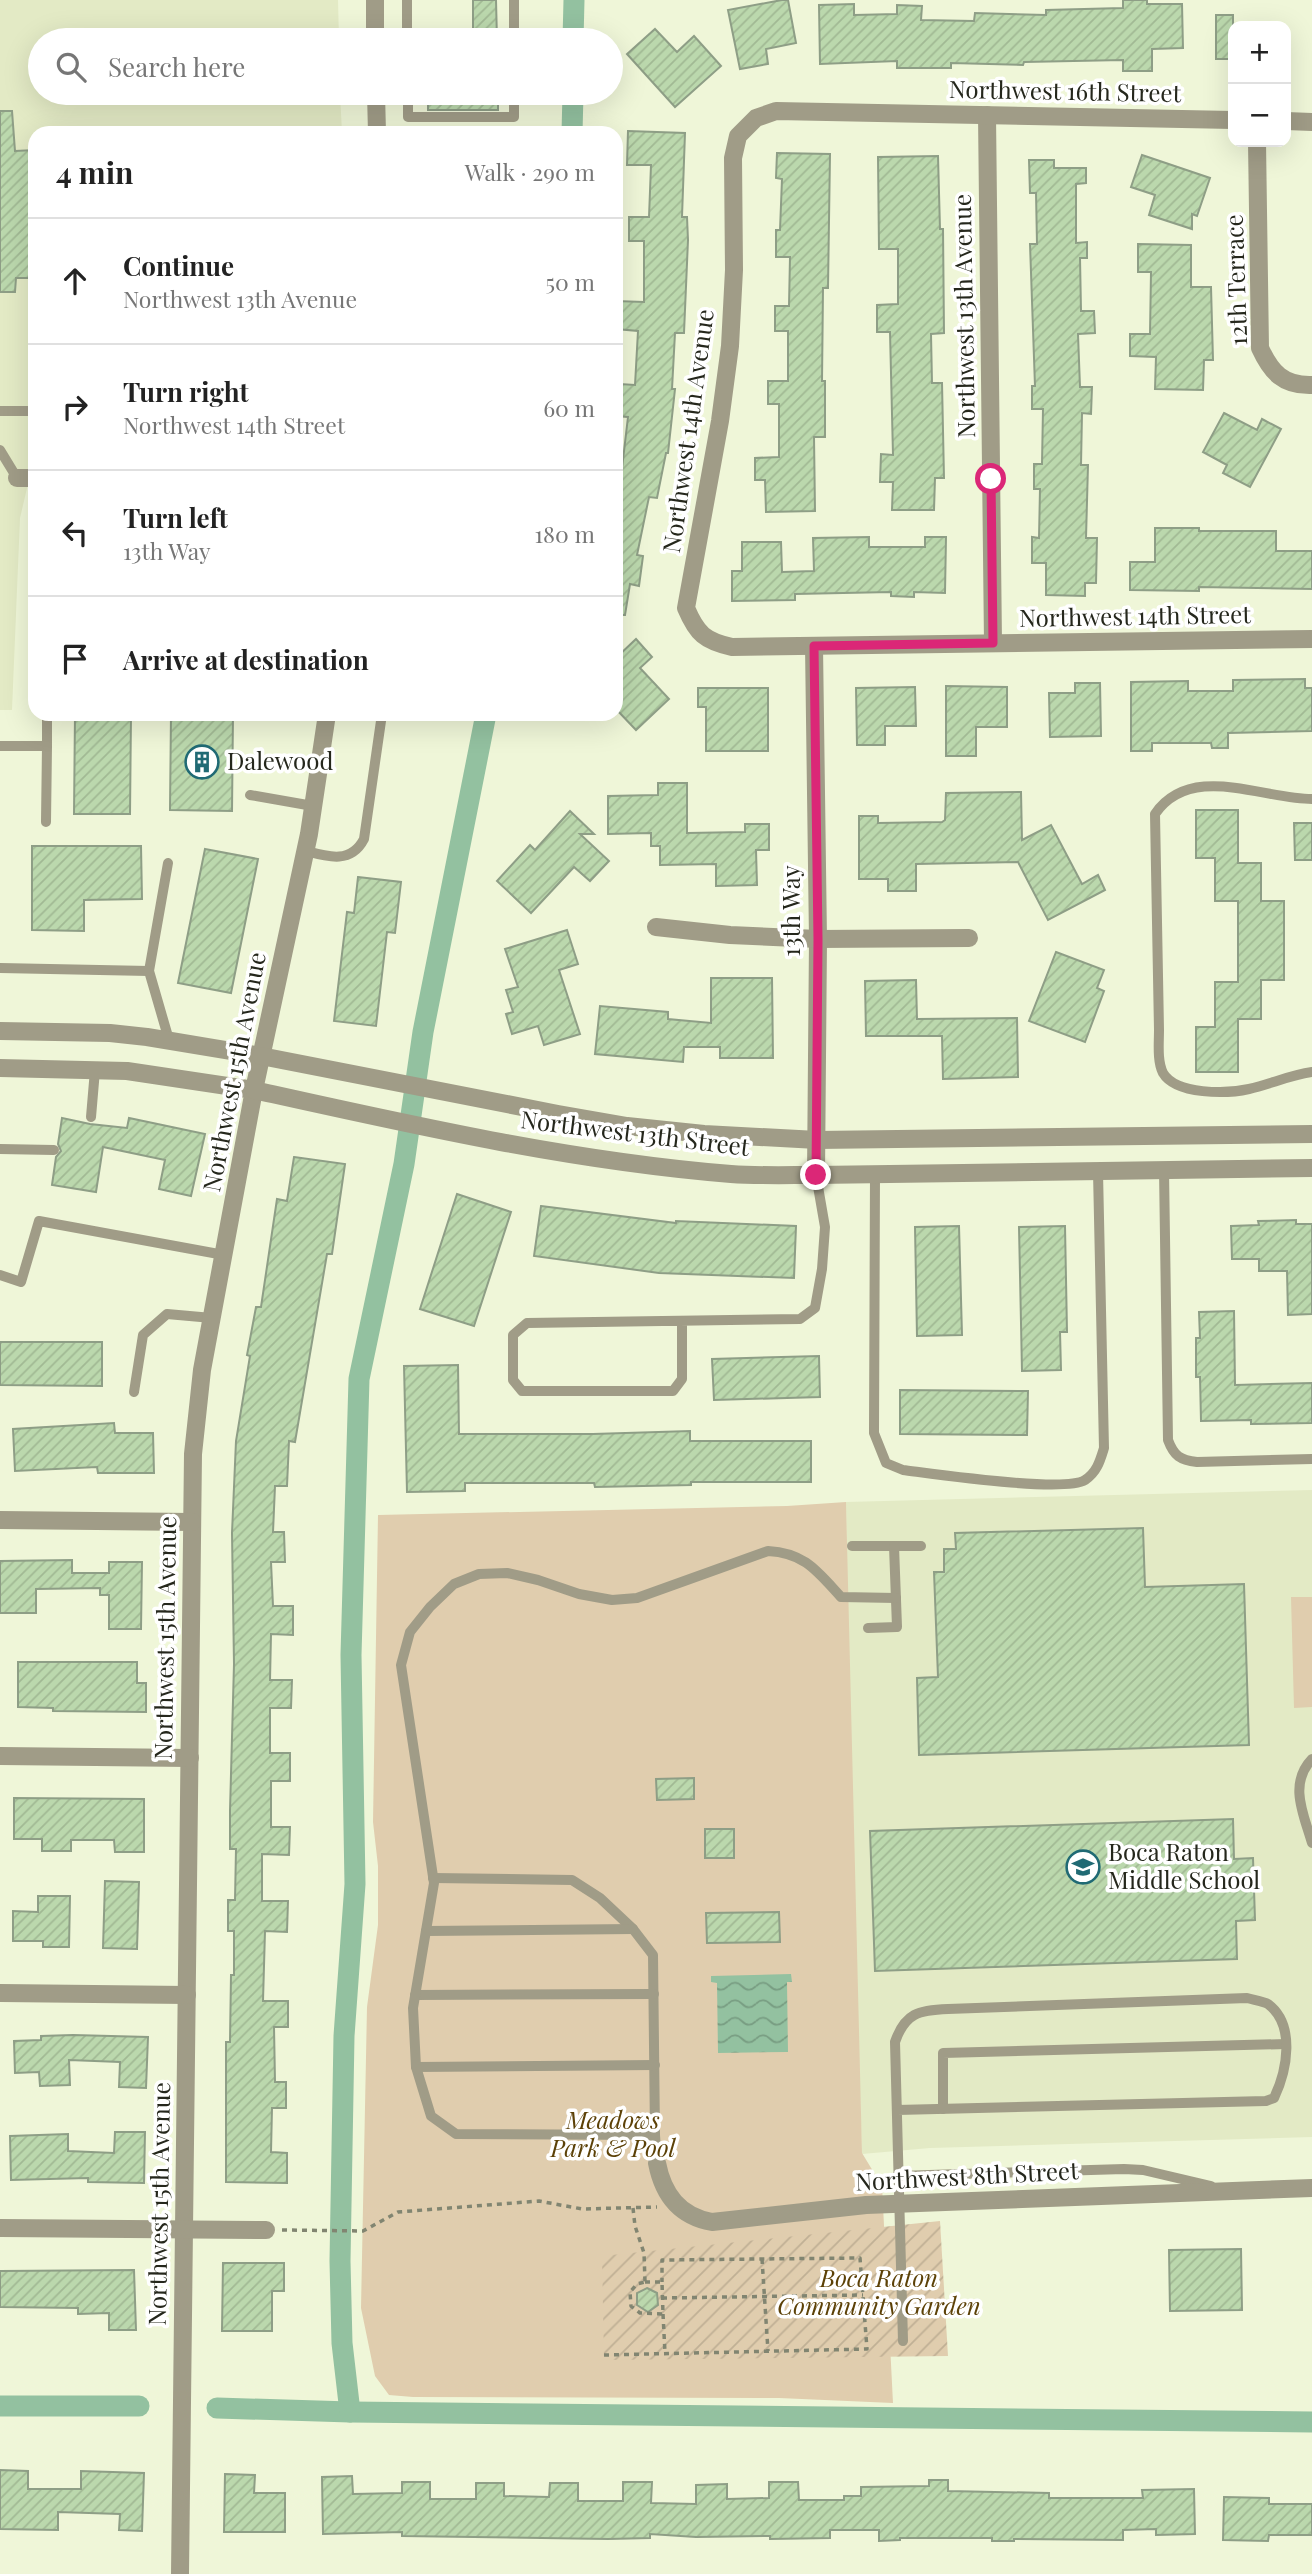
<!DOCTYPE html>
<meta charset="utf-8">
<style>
:root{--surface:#fff;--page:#f6f6f6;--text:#222;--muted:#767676;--line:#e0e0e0}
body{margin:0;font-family:"Playfair Display",serif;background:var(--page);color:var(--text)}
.controls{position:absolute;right:21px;top:21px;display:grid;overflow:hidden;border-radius:14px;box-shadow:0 7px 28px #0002}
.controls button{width:63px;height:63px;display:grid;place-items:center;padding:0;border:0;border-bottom:2px solid var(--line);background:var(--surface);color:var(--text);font:35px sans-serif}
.stop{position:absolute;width:21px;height:21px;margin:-16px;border:5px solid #db2777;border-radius:50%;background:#fff}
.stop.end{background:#db2777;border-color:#fff;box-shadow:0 2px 7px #0008}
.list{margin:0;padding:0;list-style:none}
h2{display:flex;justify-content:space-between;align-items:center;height:91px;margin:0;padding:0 28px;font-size:30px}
h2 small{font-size:23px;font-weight:400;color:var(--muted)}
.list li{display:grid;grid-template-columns:46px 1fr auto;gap:21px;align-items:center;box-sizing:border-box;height:126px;padding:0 28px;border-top:2px solid var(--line)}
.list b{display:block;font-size:26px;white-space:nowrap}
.list p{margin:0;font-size:23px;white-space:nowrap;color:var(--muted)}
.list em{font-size:23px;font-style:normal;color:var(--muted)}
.icon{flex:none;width:38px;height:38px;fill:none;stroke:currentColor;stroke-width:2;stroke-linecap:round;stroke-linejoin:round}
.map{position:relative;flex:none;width:1312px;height:2574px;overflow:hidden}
.search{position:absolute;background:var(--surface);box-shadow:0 7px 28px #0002;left:28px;top:28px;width:595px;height:77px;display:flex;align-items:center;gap:18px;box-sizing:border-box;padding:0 24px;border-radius:38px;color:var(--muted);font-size:26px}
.panel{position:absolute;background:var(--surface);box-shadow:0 7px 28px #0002;left:28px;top:126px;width:595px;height:595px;border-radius:21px}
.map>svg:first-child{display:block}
</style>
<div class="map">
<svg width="1312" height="2574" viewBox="0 0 1312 2574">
<defs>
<pattern id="garden-furrows" width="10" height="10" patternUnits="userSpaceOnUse" patternTransform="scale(1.75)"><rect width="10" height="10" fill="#e0cdae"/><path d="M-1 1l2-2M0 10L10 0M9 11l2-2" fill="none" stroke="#c0b095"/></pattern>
<pattern id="water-waves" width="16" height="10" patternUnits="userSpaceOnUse" patternTransform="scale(1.75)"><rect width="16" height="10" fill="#93c1a0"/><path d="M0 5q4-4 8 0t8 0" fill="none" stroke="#789d82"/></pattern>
<pattern id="building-hatch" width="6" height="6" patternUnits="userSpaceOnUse" patternTransform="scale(1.75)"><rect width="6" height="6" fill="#bbd8ad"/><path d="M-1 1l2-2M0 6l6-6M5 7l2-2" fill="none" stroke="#a1b994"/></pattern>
</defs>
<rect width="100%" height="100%" fill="#eff6d8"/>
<g fill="#e3eac5">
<path d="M0 0H338L339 40H40V93H340L342 133H35V454L20 518 12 710H0Z"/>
<path d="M1312 1490V2137L930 2148 862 2154 850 1777 846 1502Z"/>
</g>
<g fill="#e0cdae">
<path d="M846 1502 862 2153 882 2186 893 2403 779 2398 413 2397 389 2395 375 2376 361 2308 367 2007 378 1925V1866L373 1822 378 1515 787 1506Z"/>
<path d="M1291 1597H1312V1707L1294 1708Z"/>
</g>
<path fill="url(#garden-furrows)" d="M940 2221 948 2356 604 2360 602 2256Z"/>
<path fill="url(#water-waves)" d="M791 1974 792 1982H787L788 2052 718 2053 717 1983 711 1982V1976Z"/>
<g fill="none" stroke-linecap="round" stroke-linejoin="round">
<g stroke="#93c1a0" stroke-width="21">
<path d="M573 40 574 0"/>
<path d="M572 133 573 93"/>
<path d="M0 2406H139"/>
<path d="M217 2408 350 2412 1312 2422"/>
<path d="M350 2412 342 2343 340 2261 344 2036 355 1884 351 1655 359 1379 404 1164 423 1032 486 714"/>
</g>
</g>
<g fill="url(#building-hatch)" stroke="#8e9e86" stroke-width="2">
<path d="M473 0H496L497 40H473Z"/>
<path d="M782 0H788L796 43 766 49 768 64 740 69 728 10Z"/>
<path d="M1123 0H1147V4H1182L1183 48 1152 49V71H1123V60L1024 62 1023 65 951 63V68H897V61L820 64 819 5 854 4V15L897 14V5L922 6 921 20 974 21 975 13 1046 15V10L1123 8Z"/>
<rect x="1216" y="15" width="17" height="44"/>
<path d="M655 29 677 52 694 36 721 66 675 107 627 54Z"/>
<rect x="428" y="93" width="70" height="17"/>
<path d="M0 111H12L15 151 35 150V278H16L15 292H0Z"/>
<path d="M628 131 685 133 682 217H687L688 240 684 333H675L672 389H675L668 453H666L657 498 649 497 637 555 643 556 639 586 630 584 625 615H616V467L622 468 628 417 616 416 620 384 635 385 638 331 616 329V301L644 302V241H629V217H649L651 165H627Z"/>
<path d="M777 153 830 154 828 288H823L822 381H825V437H814L815 511 766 512 765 480H755V458L779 457V404H768V381H788V331H775V306H789L790 257H776V230H780L782 179 776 178Z"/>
<path d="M1142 155 1210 178 1197 216 1192 214V229L1149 215 1155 195 1131 187Z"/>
<path d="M938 156 940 229H943L944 333 931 334 932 383H942L944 478H935L934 510H892L893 482H880L881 454 893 455 890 332H877V305L898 304V249H879L878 157Z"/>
<path d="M1029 160H1054V168H1086V183L1076 184V243L1087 242V258H1080L1081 311H1094L1095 333 1078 334 1080 387H1092L1091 414 1082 413 1081 465H1088L1086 538H1097L1096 583H1085V596L1046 595V563H1032V537L1039 538 1040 489H1034V464H1042L1043 409H1032V386H1035L1030 244H1037L1036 193H1030Z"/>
<path d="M1138 244 1191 245V287H1211L1213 360H1204L1203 390 1155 389 1156 357 1130 356V334H1150L1151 272H1138Z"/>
<path d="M1224 413 1257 430 1262 419 1281 429 1250 487 1223 473 1227 465 1203 452Z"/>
<path d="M1155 528H1199V531H1276V551H1312V589L1199 587V591L1130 590V562H1155Z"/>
<path d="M869 537V547H925V537H946L945 593 914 592V597L891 596V592L795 594V600L732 601V571H742V542H781L782 572 814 571 813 538Z"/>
<path d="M636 639 652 657 640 668 669 699 636 730 616 709V658Z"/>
<path d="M1305 679V688H1312V731L1228 733V748H1212L1211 743H1152V751H1131V682L1188 681V691H1233V680Z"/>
<path d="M1075 683H1100L1101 736 1050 737 1049 693H1075Z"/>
<path d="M946 686 1007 687V727H976V756H946Z"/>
<path d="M915 687 916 726H885V745H857L856 688Z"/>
<path d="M698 688H768V751H706V707H698Z"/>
<path d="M75 714H131L130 814H74Z"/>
<path d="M171 714H233L232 811 170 810Z"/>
<path d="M658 783H687V833L745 832V824H769V850H756L757 885 716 886V864L660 865V846H651V833L608 834V796L658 795Z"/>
<path d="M1021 792 1022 840 1051 825 1082 884 1098 875 1105 890 1048 920 1018 862 916 864V891H888V879H859V816H878V823L942 822 945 820 946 793Z"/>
<path d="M1196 810H1238V863H1261V901H1284V980H1261V1019H1238V1072H1196V1027H1215V982H1238V901H1215V858H1196Z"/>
<path d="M570 811 594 834H580L609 861 590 881 574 867 531 913 497 881 530 845 535 850Z"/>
<path d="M1294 823H1312V860H1295Z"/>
<path d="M32 846H141L142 899 84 900V931L32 930Z"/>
<path d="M205 849 258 859 231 993 178 983Z"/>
<path d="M358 877 401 882 395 933 387 932 376 1026 334 1021 347 912 354 913Z"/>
<path d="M567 930 578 964 559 970 580 1034 544 1045 538 1026 512 1034 506 1014 513 1012 506 990 518 987 505 949Z"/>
<path d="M1056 952 1104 970 1097 988 1104 991 1085 1042 1029 1021Z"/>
<path d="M711 978H772L773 1058H720V1047H684L683 1062 595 1054 600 1006 668 1012V1019L711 1023Z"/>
<path d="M916 980 917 1019 1017 1018 1018 1077 943 1079 942 1036H866L865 981Z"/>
<path d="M62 1118 90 1124 127 1128 129 1118 205 1134 191 1196 159 1189 165 1160 103 1147 96 1192 52 1185 56 1157 61 1151 58 1144Z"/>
<path d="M294 1157 345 1164 332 1254H327L295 1442 289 1441 287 1486H275L273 1532H284L285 1562H271L273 1606H293V1635L271 1634 270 1680H292L291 1708H270V1753H290V1781H271V1827H290L289 1855 262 1854V1901H288L287 1932 265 1931 263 2001H288V2027H274L275 2082H286V2108H272L271 2152 287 2153V2183L226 2182V2042H230L231 1975H234V1931H228V1900H235L236 1849H230V1811L234 1664 232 1533 236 1441 250 1356 247 1355 256 1307H261L277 1199 287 1201Z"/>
<path d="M457 1194 511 1212 474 1326 420 1309Z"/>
<path d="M541 1206 676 1223V1221L796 1226 794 1278 659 1273 534 1256Z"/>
<path d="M1296 1220V1224H1312V1314L1288 1315 1287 1271H1259V1259H1232L1231 1226 1259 1225 1258 1221Z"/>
<path d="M959 1226 962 1335 917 1336 915 1227Z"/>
<path d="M1065 1226 1067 1332H1060L1061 1370 1022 1371 1019 1227Z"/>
<path d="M1234 1311 1235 1385 1312 1383V1423L1251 1424V1420L1201 1421 1200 1377H1196V1338H1200L1199 1312Z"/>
<path d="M0 1342H102V1386L0 1385Z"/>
<path d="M819 1356 820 1397 714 1400 712 1359Z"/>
<path d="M458 1365 459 1434H593L690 1431V1441H811V1482H691V1485L595 1487 594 1483H465V1491L407 1492 404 1366Z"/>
<path d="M900 1390 1028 1391 1027 1435 900 1434Z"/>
<path d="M114 1423 115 1433H153L154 1473H98L97 1467 15 1471 13 1429Z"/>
<path d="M1143 1528 1145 1587 1244 1584 1249 1745 919 1755 917 1678 938 1677 934 1572H944V1549H956L955 1533Z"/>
<path d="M72 1560V1573H109V1562H142L141 1629H109V1595H100V1588L36 1589V1613H0V1561Z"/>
<path d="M18 1662H137V1683H146V1712L53 1711V1708L18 1707Z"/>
<path d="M694 1778V1799L657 1800 656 1779Z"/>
<path d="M14 1798 144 1799V1852H115L114 1840H71V1851H42V1839H14Z"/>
<path d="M1233 1819 1234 1859 1253 1858 1255 1920 1236 1921 1237 1959 875 1971 870 1831Z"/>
<rect x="705" y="1829" width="29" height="29"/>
<path d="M105 1881 139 1882 137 1949 103 1948Z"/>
<path d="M38 1896H70L69 1947H43V1941H13V1911L38 1912Z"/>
<path d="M779 1912 780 1942 707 1943 706 1913Z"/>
<path d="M73 2035 148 2037 146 2088 119 2087 120 2062 69 2060 70 2085 40 2086 39 2072 15 2073 14 2041 41 2040V2036Z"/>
<path d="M115 2132H145L144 2183 88 2182V2178L11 2180 10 2136 68 2134V2151L114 2153Z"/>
<path d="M1241 2249 1242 2310 1170 2311 1169 2250Z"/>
<path d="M223 2263H284V2291H272V2331H222Z"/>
<path d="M134 2270 136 2330H109V2313L78 2314V2308L0 2307V2271Z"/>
<path d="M647 2288 657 2293 658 2305 648 2312 637 2305V2293Z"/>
<path d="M0 2470 28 2471V2489H81V2471L144 2473 142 2531 119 2530 120 2514 58 2512V2530L0 2529Z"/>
<path d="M225 2474 255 2475 254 2493H285V2532H224Z"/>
<path d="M352 2476 353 2494 402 2493V2482H430V2499H476V2483H504V2496L549 2497 550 2483H578V2501H623V2482H652L651 2503 696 2504V2485L727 2484V2499L769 2498V2482H798L799 2500H844V2496H861V2487L929 2486V2480H948V2491L1049 2493V2498H1143L1142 2490 1194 2489 1195 2534 1156 2535V2529L1123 2530V2540L1014 2539V2541H992V2538H900V2540L879 2541V2530H830V2538L770 2539V2536L696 2537 650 2534V2538L608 2539 402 2536V2532L323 2534 322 2477Z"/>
<path d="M1224 2497 1269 2498V2504H1312V2535H1269L1268 2541 1223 2540Z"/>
</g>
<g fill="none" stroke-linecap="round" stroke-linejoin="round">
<g stroke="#818571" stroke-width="3.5" stroke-dasharray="5 5" stroke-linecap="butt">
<path d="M633 2208 635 2226 644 2253 645 2282"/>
<path d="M282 2230 363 2231 398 2212 539 2201 582 2209 657 2207"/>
<path d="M762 2259 768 2351"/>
<path d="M645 2282H662L663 2314 640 2313 631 2306 630 2292 637 2284Z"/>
<path d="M662 2298 863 2295"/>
<path d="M663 2314 665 2353"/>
<path d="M604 2355 867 2349 860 2258 662 2260V2282"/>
</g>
<g stroke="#a09c87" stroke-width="10">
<path d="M407 0V40"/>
<path d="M514 0V40"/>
<path d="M408 93V117H514V93"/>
<path d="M0 411H35"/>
<path d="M0 450 17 478"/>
<path d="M0 746H47L46 822"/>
<path d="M47 746V714"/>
<path d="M250 795 313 806"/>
<path d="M1312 799C1262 799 1191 762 1155 814L1159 1030C1159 1043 1157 1061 1163 1073 1176 1095 1227 1094 1249 1089 1271 1084 1290 1075 1312 1072"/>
<path d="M306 851C328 857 351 864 364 839L382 714"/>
<path d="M168 863 149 971 169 1040"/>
<path d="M0 968 149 971"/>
<path d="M91 1117 95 1070"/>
<path d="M0 1149 54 1150"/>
<path d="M1164 1170 1168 1440C1174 1456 1180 1460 1197 1462L1312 1459"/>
<path d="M875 1175 874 1433 886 1463 903 1470C935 1474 1064 1493 1085 1480 1097 1472 1100 1461 1104 1448L1098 1172"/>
<path d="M0 1275 21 1282 39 1221 224 1255"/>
<path d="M682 1321V1379L673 1391H522L513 1380V1335L527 1323 800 1319 815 1308 822 1269 825 1227 816 1175"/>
<path d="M134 1392 143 1335 167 1314 212 1318"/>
<path d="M852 1546H921"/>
<path d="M868 1628 897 1627 894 1546"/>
<path d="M1312 1759C1288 1784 1304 1815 1312 1843"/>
<path d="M433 1878 572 1880 600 1898 633 1929 653 1955 655 2135"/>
<path d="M426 1931 633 1929"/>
<path d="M415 1995 654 1994"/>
<path d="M416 2067 655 2065"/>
<path d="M943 2109V2053L1286 2044"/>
<path d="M897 2110 1266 2101 1274 2098C1287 2071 1296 2025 1268 2004 1263 2001 1254 2000 1247 1998L948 2009C919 2010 905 2013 895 2042L903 2341"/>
<path d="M657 2163 655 2135 456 2134 431 2116 416 2067 413 2008 434 1883 401 1665 410 1632 430 1607 454 1584 479 1574 507 1573 538 1580 579 1594 612 1600 637 1598 768 1551C805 1553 817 1571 841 1597L896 1598"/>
<path d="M897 2176 1124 2169 1143 2170 1211 2186"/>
</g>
<g stroke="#a09c87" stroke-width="18">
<path d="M987 115 993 643"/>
<path d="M1233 120 776 111 756 118 738 136 733 158 734 270 730 346 720 421 686 608C697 634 705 641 732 647L1312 639"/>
<path d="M1286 121 1312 122"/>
<path d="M1257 142 1260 348C1271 372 1283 386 1312 385"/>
<path d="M17 478H35"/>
<path d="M814 646 818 939 816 1175"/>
<path d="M656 927 730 935 818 939 969 938"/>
<path d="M0 1031 110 1033 147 1037 261 1056"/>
<path d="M0 1068 127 1071 254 1090 202 1370 193 1454 180 2574"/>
<path d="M0 1520 192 1522"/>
<path d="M0 1756 190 1758"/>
<path d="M0 1993 187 1995"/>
<path d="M657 2163C663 2194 679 2216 712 2222L866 2205 1312 2188"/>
<path d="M0 2228 266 2230"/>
</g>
<g stroke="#a09c87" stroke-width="18">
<path d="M375 0V40"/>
<path d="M376 93 377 133"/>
<path d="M327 714 309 834 254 1090C412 1125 570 1161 731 1174 759 1176 788 1175 816 1175L1312 1168"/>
<path d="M261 1056 558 1114 627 1126 704 1134 817 1140 1312 1134"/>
</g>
</g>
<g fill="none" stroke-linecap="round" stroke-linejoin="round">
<path stroke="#db2777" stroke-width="9" d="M816 1175 818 939 814 646 993 643 991 479"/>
</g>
<defs>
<symbol id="building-ring" viewBox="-11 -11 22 22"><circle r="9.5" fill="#fff" stroke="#206a74" stroke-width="1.5"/><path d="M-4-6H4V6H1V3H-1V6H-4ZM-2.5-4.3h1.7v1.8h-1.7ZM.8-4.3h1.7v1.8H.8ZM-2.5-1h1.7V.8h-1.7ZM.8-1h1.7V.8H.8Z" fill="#206a74"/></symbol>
<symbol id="school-ring" viewBox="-11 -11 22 22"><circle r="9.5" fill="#fff" stroke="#206a74" stroke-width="1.5"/><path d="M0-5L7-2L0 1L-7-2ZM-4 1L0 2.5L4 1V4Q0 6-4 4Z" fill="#206a74"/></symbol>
</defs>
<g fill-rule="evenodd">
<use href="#building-ring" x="183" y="743" width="38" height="38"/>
<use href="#school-ring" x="1064" y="1848" width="38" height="38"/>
</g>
<g text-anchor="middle" stroke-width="7" stroke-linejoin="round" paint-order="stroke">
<g font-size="24" fill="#25271c" stroke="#fff">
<text transform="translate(1065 92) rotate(1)" y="8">Northwest 16th Street</text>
<text transform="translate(1237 280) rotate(-92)" y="8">12th Terrace</text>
<text transform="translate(965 316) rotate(-91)" y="8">Northwest 13th Avenue</text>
<text transform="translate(689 431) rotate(-82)" y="8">Northwest 14th Avenue</text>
<text transform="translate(1135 617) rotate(-1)" y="8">Northwest 14th Street</text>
<text transform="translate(792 911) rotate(-90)" y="8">13th Way</text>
<text transform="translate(235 1072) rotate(-79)" y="8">Northwest 15th Avenue</text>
<text transform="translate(635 1134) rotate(7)" y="8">Northwest 13th Street</text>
<text transform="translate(166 1638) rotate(-89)" y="8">Northwest 15th Avenue</text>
<text transform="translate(967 2177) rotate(-3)" y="8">Northwest 8th Street</text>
<text transform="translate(160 2204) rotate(-89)" y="8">Northwest 15th Avenue</text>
</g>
<g font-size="24" fill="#25271c" stroke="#fff" text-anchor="start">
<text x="227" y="770">Dalewood</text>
<text x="1108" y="1861">Boca Raton<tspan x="1108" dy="28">Middle School</tspan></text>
</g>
<g font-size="24" font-style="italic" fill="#5c4107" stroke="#fff">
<text x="613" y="2129">Meadows<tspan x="613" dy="28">Park &amp; Pool</tspan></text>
<text x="879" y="2287">Boca Raton<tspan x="879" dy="28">Community Garden</tspan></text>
</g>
</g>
</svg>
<div class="controls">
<button>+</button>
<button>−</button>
</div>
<div class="stop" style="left:991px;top:479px"></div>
<div class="stop end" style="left:816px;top:1175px"></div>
<div class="search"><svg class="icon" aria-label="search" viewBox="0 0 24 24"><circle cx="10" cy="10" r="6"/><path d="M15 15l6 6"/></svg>Search here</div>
<section class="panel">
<h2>4 min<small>Walk · 290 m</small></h2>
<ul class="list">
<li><svg class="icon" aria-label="ahead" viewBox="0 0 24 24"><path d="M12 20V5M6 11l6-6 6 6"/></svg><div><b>Continue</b><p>Northwest 13th Avenue</p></div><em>50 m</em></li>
<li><svg class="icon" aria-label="right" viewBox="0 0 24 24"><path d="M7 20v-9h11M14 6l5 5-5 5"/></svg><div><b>Turn right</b><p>Northwest 14th Street</p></div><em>60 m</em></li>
<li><svg class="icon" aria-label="left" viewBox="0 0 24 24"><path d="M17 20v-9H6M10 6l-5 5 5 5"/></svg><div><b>Turn left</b><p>13th Way</p></div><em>180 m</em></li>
<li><svg class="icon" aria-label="arrive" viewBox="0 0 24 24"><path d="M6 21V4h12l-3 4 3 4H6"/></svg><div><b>Arrive at destination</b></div></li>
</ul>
</section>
</div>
